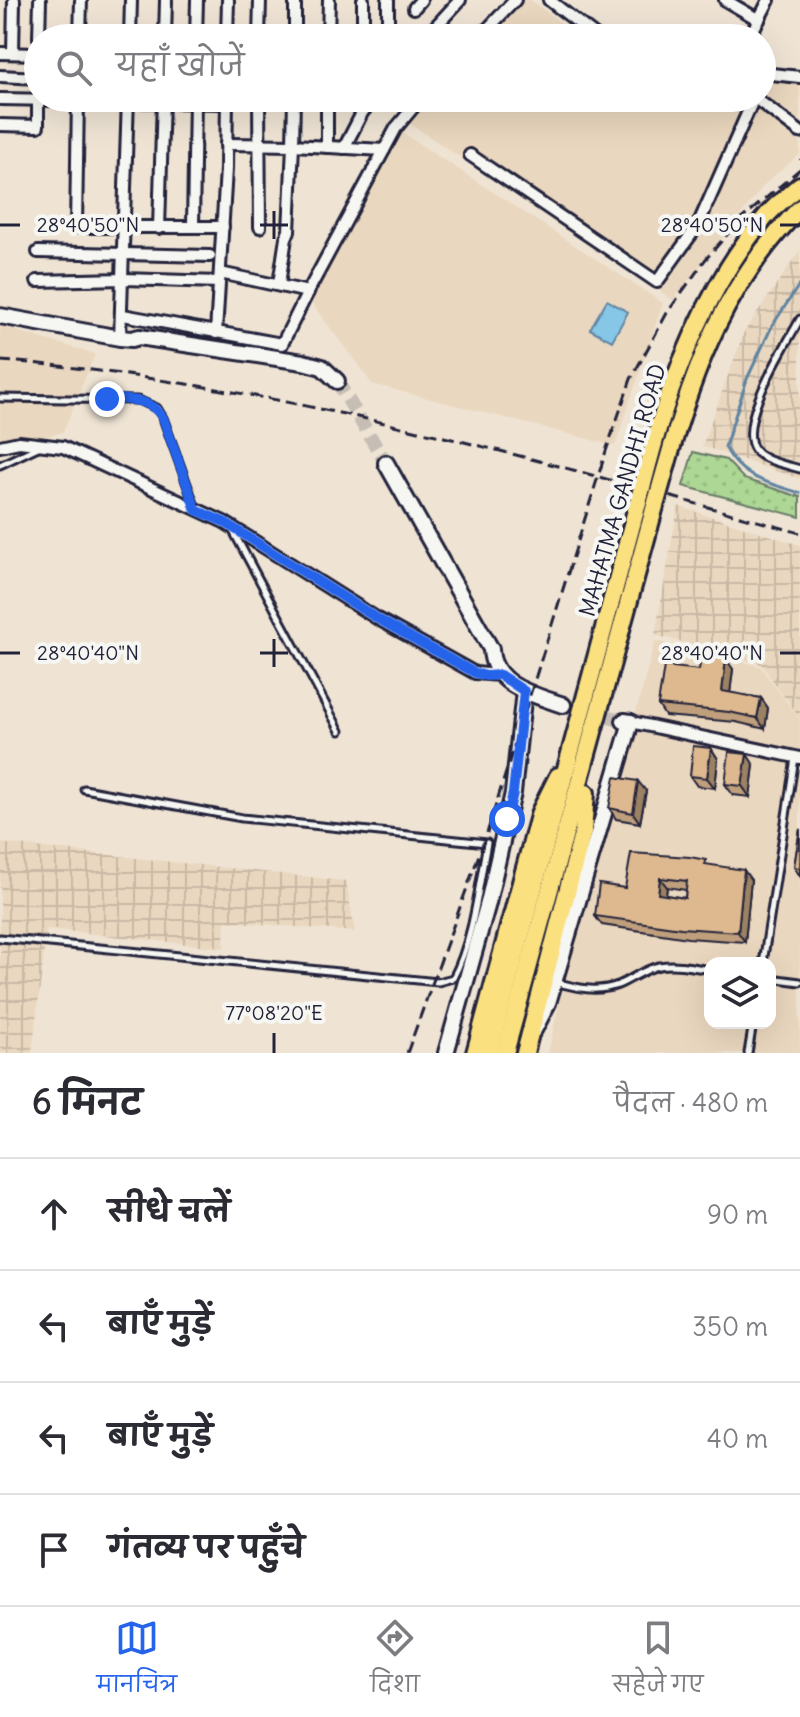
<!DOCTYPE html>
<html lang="hi">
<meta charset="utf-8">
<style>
:root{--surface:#fff;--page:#f7f7f7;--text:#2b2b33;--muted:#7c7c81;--line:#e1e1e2;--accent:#2563eb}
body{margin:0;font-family:Delius,"Playpen Sans Deva",sans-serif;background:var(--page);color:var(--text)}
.controls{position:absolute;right:24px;bottom:24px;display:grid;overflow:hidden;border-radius:16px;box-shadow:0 8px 32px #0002}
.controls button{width:72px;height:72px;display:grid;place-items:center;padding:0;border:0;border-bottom:2px solid var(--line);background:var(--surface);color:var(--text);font:40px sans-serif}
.stop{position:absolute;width:24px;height:24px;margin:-18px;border:6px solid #2563eb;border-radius:50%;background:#fff}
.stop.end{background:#2563eb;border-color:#fff;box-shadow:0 2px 8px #0008}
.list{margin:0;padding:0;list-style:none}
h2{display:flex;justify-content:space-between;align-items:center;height:104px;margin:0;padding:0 32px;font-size:34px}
h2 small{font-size:26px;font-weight:400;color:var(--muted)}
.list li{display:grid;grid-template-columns:52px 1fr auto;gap:24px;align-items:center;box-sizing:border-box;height:112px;padding:0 32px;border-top:2px solid var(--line)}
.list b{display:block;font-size:30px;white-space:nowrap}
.list em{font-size:26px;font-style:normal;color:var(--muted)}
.icon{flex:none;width:44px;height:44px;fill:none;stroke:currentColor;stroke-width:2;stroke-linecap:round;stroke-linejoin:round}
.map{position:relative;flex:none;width:800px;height:1053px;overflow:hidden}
.search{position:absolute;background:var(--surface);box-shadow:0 8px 32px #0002;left:24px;right:24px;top:24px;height:88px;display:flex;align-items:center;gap:20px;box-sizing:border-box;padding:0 28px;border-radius:44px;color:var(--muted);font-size:30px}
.sheet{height:552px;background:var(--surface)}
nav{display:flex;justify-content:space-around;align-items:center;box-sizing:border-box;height:112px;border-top:2px solid var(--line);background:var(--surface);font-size:22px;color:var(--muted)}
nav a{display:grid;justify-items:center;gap:4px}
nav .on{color:var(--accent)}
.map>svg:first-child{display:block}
</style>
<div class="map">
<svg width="800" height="1053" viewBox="0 0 800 1053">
<defs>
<pattern id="industrial-grid" width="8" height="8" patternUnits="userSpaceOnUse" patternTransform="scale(2)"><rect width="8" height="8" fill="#ead7bf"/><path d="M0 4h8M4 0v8" fill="none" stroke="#c8b8a5"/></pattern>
<pattern id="green-dots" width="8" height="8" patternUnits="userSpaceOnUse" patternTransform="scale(2)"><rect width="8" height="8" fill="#add795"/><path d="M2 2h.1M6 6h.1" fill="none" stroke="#95b881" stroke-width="1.8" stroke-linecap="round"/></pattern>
</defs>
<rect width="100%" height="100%" fill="#efe4d4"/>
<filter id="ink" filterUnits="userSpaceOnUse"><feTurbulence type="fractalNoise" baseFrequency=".0125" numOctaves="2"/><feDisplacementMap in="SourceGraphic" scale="16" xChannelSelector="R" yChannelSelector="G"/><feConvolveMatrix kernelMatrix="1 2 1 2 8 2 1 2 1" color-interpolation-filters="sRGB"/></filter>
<g filter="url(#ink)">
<g fill="#ead7bf" fill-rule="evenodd">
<path d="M520 0H531L581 38H486Z"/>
<path d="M762 77 800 82V154L766 183 673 300 409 123 432 98H762Z"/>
<path d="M401 132 663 303 615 446 372 384 310 301Z"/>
<path d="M0 326 95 354 63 432 0 449Z"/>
<path d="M655 641 760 666 800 720V1053H548L567 968ZM710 963H770V1023H710Z"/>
</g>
<g fill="url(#industrial-grid)">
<path d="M800 250V479L702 446 744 332Z"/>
<path d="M678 506 800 545V719L761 664 655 635Z"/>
<path d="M0 843 346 881 355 932 225 921 224 948 47 929 32 1053H0Z"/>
</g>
<path fill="url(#green-dots)" stroke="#687c68" stroke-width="2" d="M693 452 726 460 744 479 800 497V517L683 486Z"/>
<path fill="#86c6e6" stroke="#5e84a2" stroke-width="2" d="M607 300 628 312 612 341 590 329Z"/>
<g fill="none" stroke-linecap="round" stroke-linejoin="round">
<path stroke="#5e84a2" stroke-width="3" d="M799 285 772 326 747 379 725 447C742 480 767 482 800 493"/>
<g stroke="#c6bdb5" stroke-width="14" stroke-dasharray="14 7" stroke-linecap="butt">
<path d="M337 381 386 463"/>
<path d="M563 705 624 721"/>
</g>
<defs>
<g id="lane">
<path d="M800 319C787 344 735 423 755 450 763 461 787 465 800 469"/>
<path d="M0 398 138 400 157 408 163 418 196 509"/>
<path d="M0 465 38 447"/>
<path d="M233 531 340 731"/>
<path d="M0 938 438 982 453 978C473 941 479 884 487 843L242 818 84 789"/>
<path d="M763 963 795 758"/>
<path d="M770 978 800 982"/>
<path d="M555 982C577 988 596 993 618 985 632 979 644 969 659 966 676 963 693 967 710 970"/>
<path d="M748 1053 753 1023"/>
</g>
<g id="street">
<path d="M549 0 598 38"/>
<path d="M725 0 759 20"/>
<path d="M414 8 421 0"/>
<path d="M39 38 40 0"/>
<path d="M80 38 81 0"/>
<path d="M130 38 131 0"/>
<path d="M165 38 166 0"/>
<path d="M196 38 197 0"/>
<path d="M227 38 228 0"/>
<path d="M259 38 260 0"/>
<path d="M295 38V0"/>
<path d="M328 38 329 0"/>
<path d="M363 38V0"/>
<path d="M388 38V0"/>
<path d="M425 38 460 0"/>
<path d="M479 38 515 0"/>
<path d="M749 38 769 0"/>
<path d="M0 53 38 54"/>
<path d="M13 53 14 0"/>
<path d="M762 73 800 77"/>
<path d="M0 76 38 78"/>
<path d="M78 98 76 227H223"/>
<path d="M259 98 260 227"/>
<path d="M294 98 293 145 384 150"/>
<path d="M755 98 800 132"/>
<path d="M0 99 226 103"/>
<path d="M0 125 38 126V98"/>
<path d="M226 144 293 145 289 231 286 238 279 284"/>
<path d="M327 147V98"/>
<path d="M344 148 362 113 374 98"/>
<path d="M470 155 657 282 698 225 754 98"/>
<path d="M193 227 195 98"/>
<path d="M159 228 163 98"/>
<path d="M38 252 210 256"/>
<path d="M220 273 308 292"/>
<path d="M37 281 124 279 219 282"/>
<path d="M123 315 282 344 310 288 396 128 421 98"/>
<path d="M216 333 226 169 227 98"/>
<path d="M120 338 128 98"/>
<path d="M0 446 19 442 63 447 224 522 378 619 475 673 500 675"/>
<path d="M631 722 800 758"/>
</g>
<g id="secondary">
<path d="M0 316 120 338 132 339 139 337 303 362 322 367 337 381"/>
<path d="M386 463 491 649C492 686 535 695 563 705"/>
<path d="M534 1030 548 1003 631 722 624 721"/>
<path d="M446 1053 488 903 513 793 524 691"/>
</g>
<g id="primary">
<path d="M649 461C670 379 711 278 768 214 778 203 790 194 800 185"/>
<path d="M666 467C694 366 726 283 800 208"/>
<path d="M475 1053 540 812 558 776"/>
<path d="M489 1053 636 510"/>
<path d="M505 1053 653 513"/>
<path d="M525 1053 583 831 586 793"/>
</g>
</defs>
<use href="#lane" stroke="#22223b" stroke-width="11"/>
<use href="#street" stroke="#22223b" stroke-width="16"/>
<use href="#secondary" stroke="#22223b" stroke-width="20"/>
<use href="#primary" stroke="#22223b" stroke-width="22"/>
<path stroke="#22223b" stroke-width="2" stroke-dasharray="2 6" stroke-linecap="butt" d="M800 159V160"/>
<use href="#lane" stroke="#f6f6f2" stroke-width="5"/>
<use href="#street" stroke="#f6f6f2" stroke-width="10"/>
<use href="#secondary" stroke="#f6f6f2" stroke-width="14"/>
<use href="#primary" stroke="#fbe080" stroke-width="16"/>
<g stroke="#22223b" stroke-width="3" stroke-dasharray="12 6" stroke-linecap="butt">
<path d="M0 361C62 364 125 375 187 384 395 418 598 476 800 533"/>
<path d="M407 1053 488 830 606 451 631 379 667 313 705 260 738 222 800 169"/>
</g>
<defs>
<g id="primary-bridge">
<path d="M636 510 649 461"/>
<path d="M653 513 666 467"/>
</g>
</defs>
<use href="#primary-bridge" stroke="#22223b" stroke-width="22" stroke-linecap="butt"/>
<use href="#primary-bridge" stroke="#fbe080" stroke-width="16"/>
</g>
<g fill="#bf9f7b" stroke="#22223b" stroke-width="2" fill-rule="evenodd">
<path d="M733 669 730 693 761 698 768 708 765 729 736 722 665 716 658 705 699 670Z"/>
<path d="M711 748 718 759 715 788 697 786 690 776Z"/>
<path d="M754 765 750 797 733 795 725 784Z"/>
<path d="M646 791 640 823 616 819 609 808Z"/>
<path d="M800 829V876L794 867Z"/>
<path d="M709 865 751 880 745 942 688 938 602 925 595 916 625 888ZM667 887 686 890 685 898 666 895Z"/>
</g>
<g fill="#9b8264" stroke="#22223b" stroke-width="2">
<path d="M726 659 733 669 729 702 722 691Z"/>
<path d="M761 698 768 708 765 729 757 718Z"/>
<path d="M711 748 718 759 715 788 707 778Z"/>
<path d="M747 754 754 765 750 797 742 786Z"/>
<path d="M638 781 646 791 640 823 633 813Z"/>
<path d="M744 870 751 880 745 942 738 932Z"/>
<path d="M660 878 667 887 665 903 658 894Z"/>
</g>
<g fill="#deb98f" stroke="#22223b" stroke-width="2" fill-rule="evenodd">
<path d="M701 656 726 659 722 691 761 698 757 718 729 712 658 705 664 666 699 670Z"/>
<path d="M693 746 711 748 707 778 690 776Z"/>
<path d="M729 752 747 754 742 786 725 784Z"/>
<path d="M615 777 638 781 633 813 609 808Z"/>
<path d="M800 829V868L794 867Z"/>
<path d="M631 853 690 857 706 860 705 864 744 870 738 932 681 928 595 916 599 884 625 888ZM660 878 687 881 685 898 658 894Z"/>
</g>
</g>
<g fill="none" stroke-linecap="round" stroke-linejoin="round" filter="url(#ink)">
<path stroke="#2563eb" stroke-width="10" d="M107 399C130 400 149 397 163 418L196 510 224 522 378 619 475 673 486 676 500 675 524 691 513 793 507 819"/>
</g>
<path fill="none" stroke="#22223b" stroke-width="3" d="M274 211V239M0 225H20M260 225H288M780 225H800M274 639V667M0 653H20M260 653H288M780 653H800M274 1033V1053"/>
<g text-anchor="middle" stroke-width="8" stroke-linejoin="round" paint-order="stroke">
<g font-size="22" fill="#22223b" stroke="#f6f6f2">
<text transform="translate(622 490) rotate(-74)" y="8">MAHATMA GANDHI ROAD</text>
</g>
</g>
<g font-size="20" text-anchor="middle" fill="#22223b" stroke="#f6f6f2" stroke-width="8" stroke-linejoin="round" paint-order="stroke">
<text x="88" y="232">28°40'50"N</text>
<text x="712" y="232">28°40'50"N</text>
<text x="88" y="660">28°40'40"N</text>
<text x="712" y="660">28°40'40"N</text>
<text x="274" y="1020">77°08'20"E</text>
</g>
</svg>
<div class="controls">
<button><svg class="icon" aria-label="layers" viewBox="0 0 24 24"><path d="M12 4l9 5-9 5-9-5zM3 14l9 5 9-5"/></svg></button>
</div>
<div class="stop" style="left:507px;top:819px"></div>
<div class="stop end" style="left:107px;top:399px"></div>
<div class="search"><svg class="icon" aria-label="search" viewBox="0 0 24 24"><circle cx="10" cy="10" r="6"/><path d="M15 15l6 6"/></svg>यहाँ खोजें</div>
</div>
<section class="sheet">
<h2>6 मिनट<small>पैदल · 480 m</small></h2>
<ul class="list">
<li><svg class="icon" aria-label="ahead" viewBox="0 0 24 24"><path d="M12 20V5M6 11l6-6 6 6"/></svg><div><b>सीधे चलें</b></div><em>90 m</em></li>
<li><svg class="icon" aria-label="left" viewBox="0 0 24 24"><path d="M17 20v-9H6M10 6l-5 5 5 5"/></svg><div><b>बाएँ मुड़ें</b></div><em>350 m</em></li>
<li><svg class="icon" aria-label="left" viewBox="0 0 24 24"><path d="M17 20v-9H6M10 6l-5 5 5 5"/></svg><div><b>बाएँ मुड़ें</b></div><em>40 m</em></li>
<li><svg class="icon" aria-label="arrive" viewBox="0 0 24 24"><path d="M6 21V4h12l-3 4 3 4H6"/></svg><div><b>गंतव्य पर पहुँचे</b></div></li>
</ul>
</section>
<nav>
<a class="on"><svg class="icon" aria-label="map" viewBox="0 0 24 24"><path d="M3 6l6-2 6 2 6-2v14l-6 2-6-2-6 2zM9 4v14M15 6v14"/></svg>मानचित्र</a>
<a><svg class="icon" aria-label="directions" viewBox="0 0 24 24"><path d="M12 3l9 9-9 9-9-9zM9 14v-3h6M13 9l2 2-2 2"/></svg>दिशा</a>
<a><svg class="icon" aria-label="saved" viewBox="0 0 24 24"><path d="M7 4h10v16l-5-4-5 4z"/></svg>सहेजे गए</a>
</nav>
